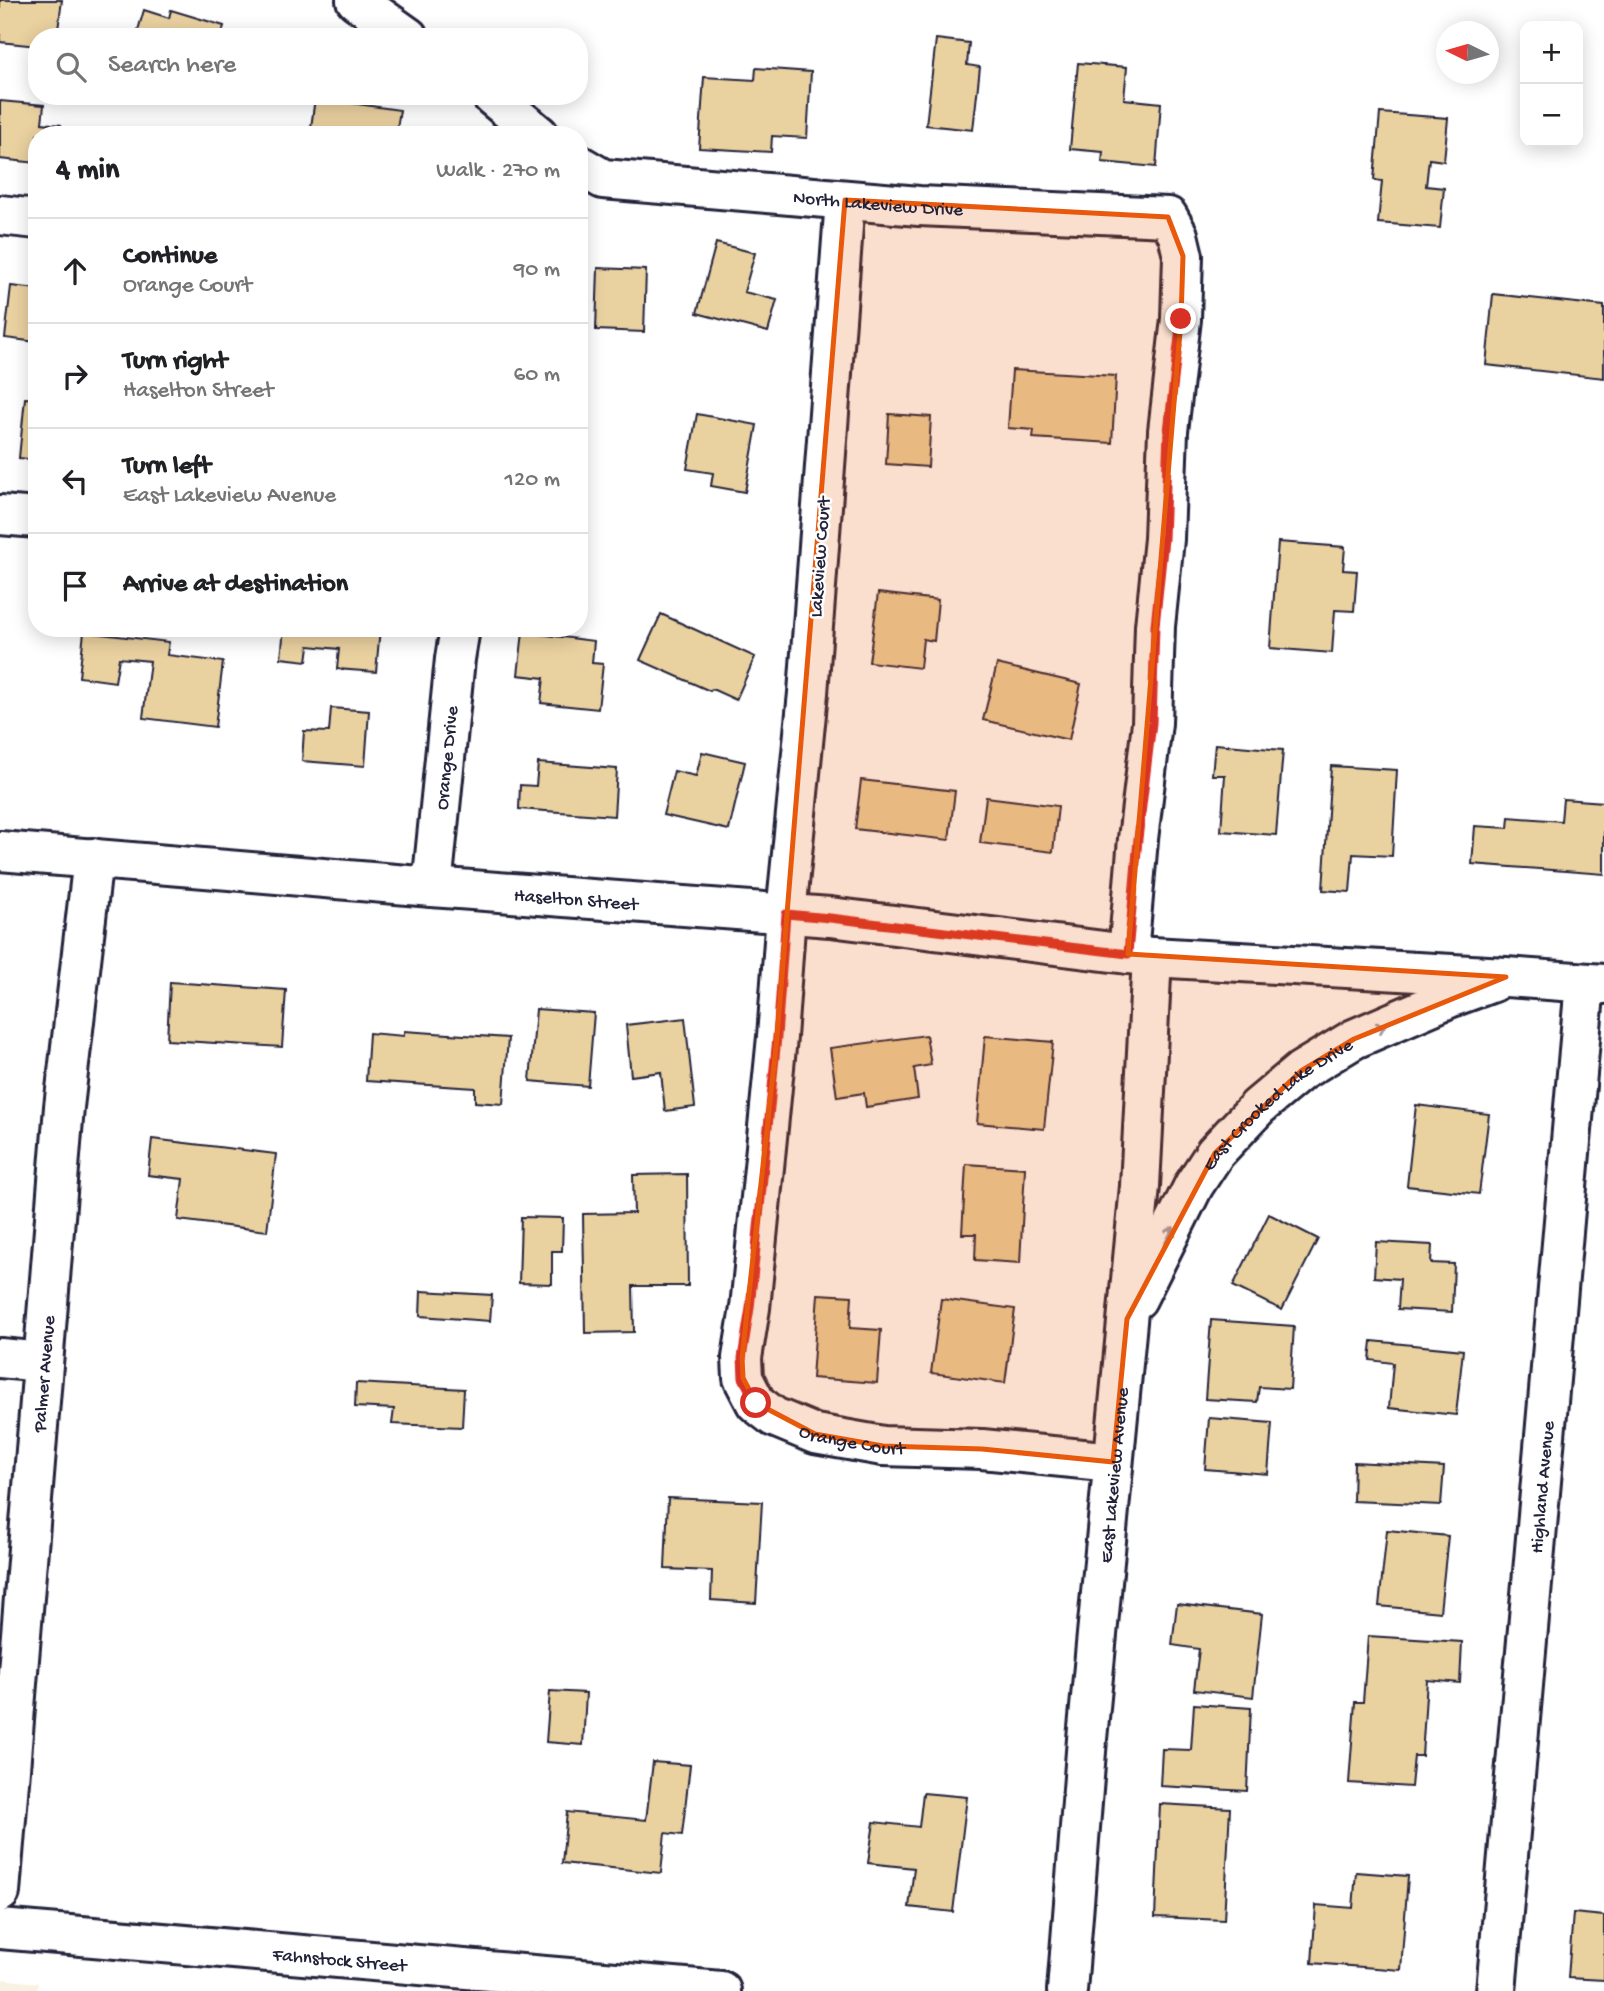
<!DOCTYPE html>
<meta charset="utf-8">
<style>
:root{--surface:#fff;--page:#f6f6f6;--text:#202124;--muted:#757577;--line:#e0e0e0}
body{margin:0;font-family:"Gochi Hand",sans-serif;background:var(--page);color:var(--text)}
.controls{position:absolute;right:21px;top:21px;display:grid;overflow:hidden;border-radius:14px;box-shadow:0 4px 18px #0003}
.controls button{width:63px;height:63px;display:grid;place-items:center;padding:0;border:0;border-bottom:2px solid var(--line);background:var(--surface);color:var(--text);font:35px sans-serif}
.compass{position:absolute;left:1436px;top:21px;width:63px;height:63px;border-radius:50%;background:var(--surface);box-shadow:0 4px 18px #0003;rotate:275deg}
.stop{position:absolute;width:21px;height:21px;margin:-16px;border:5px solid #d93025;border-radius:50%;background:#fff}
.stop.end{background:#d93025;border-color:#fff;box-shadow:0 2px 7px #0008}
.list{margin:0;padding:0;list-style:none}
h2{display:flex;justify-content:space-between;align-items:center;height:91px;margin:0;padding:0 28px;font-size:30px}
h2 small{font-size:23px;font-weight:400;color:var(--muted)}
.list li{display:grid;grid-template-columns:46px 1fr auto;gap:21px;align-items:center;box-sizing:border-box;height:105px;padding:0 28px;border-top:2px solid var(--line)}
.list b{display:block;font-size:26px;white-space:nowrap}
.list p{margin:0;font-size:23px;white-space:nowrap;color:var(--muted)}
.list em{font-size:23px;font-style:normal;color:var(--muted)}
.icon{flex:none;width:38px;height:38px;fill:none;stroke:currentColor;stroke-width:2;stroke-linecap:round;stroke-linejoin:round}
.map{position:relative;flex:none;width:1604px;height:1991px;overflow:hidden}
.search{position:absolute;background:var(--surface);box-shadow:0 4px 18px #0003;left:28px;top:28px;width:560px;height:77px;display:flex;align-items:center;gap:18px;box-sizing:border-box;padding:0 24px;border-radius:28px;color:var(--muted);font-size:26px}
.panel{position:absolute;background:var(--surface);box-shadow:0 4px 18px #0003;left:28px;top:126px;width:560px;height:511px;border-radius:28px}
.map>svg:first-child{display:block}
</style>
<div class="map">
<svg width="1604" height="1991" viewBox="0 0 1604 1991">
<rect width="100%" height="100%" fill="#fff"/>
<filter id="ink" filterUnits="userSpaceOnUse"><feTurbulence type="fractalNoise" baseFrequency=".0143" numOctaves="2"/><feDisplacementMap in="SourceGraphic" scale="14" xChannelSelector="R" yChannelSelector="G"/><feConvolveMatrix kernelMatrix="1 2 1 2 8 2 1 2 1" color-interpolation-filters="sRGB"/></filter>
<g filter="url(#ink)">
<path fill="#f9f1e2" d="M0 1979 38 1983 37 1991H0Z"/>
<g fill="#ead1a0" stroke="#22223b" stroke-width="2">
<path d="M0 0H62L57 37H37V46L0 42Z"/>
<path d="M144 10 169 18 171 10 224 26 221 37H136Z"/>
<path d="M936 39 969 43 967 65 980 67 973 130 926 125Z"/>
<path d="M1078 63 1127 67 1124 99 1161 103 1156 167 1102 162 1103 152 1070 149Z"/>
<path d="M756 68 811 72 807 138 772 136 771 152 699 148 704 77 755 80Z"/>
<path d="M315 98 400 110 396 135H310Z"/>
<path d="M0 101 44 105 42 123 61 125 60 135H37V163L0 159Z"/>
<path d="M1380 113 1448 118 1444 161 1429 159 1426 186 1444 188 1440 228 1378 223 1382 181 1374 180Z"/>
<path d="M716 243 755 253 744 292 777 300 768 332 697 313Z"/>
<path d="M598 268 646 270 644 332 596 330Z"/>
<path d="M11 286 37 289V342L5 338Z"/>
<path d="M1493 294 1604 306V378L1486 365Z"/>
<path d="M1012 370 1116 376 1112 443 1033 438 1034 430 1008 428Z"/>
<path d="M25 398 37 399V460L19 458Z"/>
<path d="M697 414 757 425 745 492 711 486 713 473 687 469Z"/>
<path d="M889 414 931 417 928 467 886 464Z"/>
<path d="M1278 542 1345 547 1343 570 1357 571 1354 611 1335 610 1332 653 1270 648Z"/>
<path d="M878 593 938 600 934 641 923 639 920 668 869 662Z"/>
<path d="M661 614 755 657 736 700 712 689 710 691 640 660Z"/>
<path d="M284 628H380L376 672 337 669 339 649 309 646 307 661 281 658Z"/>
<path d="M84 632 169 642 167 655 223 662 215 727 143 718 150 661 119 658 115 682 79 677Z"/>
<path d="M523 632 594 641 592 663 603 664 598 709 541 703 544 678 518 675Z"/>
<path d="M997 664 1081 684 1069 740 983 720Z"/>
<path d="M331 708 369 711 365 766 302 761 304 731 329 732Z"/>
<path d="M1215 744 1283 750 1276 835 1221 831 1225 775H1212Z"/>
<path d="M702 752 745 762 729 830 663 815 674 771 696 776Z"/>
<path d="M538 763 617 769 614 816 519 809 520 785 536 786Z"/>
<path d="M1331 766 1397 770 1392 856 1353 854 1350 892 1323 890Z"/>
<path d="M861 780 955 791 949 840 855 829Z"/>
<path d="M986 797 1058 806 1053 852 980 843Z"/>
<path d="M1563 799 1604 802V874L1472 864 1475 826 1508 828 1509 817 1561 821Z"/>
<path d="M170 982 286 990 282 1047 167 1040Z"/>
<path d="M536 1009 594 1013 588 1086 530 1081Z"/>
<path d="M685 1018 695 1107 665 1111 661 1072 631 1076 626 1025Z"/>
<path d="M404 1031 508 1038 503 1104 475 1102V1088L366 1081 369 1033 404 1036Z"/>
<path d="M926 1035 931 1065 914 1068 918 1099 866 1107 864 1093 837 1097 830 1048Z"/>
<path d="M985 1036 1053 1042 1044 1129 977 1123Z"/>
<path d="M1416 1105 1489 1114 1479 1194 1407 1186Z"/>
<path d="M152 1139 276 1154 267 1231 178 1220 183 1179 148 1175Z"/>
<path d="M966 1164 1025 1168 1020 1263 975 1260 976 1234H962Z"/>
<path d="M687 1174 688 1286H633L634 1332 585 1333 583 1214 634 1213 633 1175Z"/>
<path d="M1269 1214 1318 1239 1282 1310 1233 1286Z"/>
<path d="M521 1217 563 1218 562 1251H552V1284L519 1283Z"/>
<path d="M1376 1242 1432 1245 1431 1263 1454 1264 1452 1312 1398 1309 1400 1279 1374 1277Z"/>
<path d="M421 1291 492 1295 490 1321 420 1316Z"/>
<path d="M818 1294 852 1296 850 1328 881 1330 877 1383 812 1378Z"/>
<path d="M941 1299 1015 1309 1005 1383 931 1373Z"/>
<path d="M1211 1320 1294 1326 1290 1389 1259 1387 1257 1402 1205 1399Z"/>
<path d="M1372 1341 1463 1350 1456 1415 1389 1408 1393 1363 1370 1360Z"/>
<path d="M356 1383 464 1389 462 1427 392 1424 394 1409 355 1407Z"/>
<path d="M1209 1418 1272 1423 1268 1474 1205 1469Z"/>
<path d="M1354 1462 1444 1467 1441 1505 1353 1501Z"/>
<path d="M668 1498 762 1502 756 1603 711 1600 712 1571 665 1569Z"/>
<path d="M1387 1530 1448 1536 1440 1612 1379 1606Z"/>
<path d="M1177 1604 1262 1614 1253 1697 1194 1690 1199 1649 1172 1645Z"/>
<path d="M1368 1636 1462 1642 1460 1683 1427 1680 1422 1756H1414L1411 1787 1349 1783 1355 1702H1363Z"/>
<path d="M550 1691 586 1693 583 1745 546 1742Z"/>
<path d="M1194 1704 1251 1708 1247 1791 1160 1786 1162 1749 1191 1750Z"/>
<path d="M653 1762 690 1765 682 1835 665 1833 661 1873 562 1863 567 1812 646 1820Z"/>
<path d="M923 1793 967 1797 953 1912 909 1907 914 1868 868 1863 874 1822 919 1827Z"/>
<path d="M1160 1804 1230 1808 1224 1920 1155 1917Z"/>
<path d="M1356 1872 1408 1876 1401 1970 1312 1963 1316 1905 1353 1908Z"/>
<path d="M1573 1913 1604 1916V1980L1568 1978Z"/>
</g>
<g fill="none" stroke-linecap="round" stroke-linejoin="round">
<defs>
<g id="minor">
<path d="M356 0 408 37"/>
<path d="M492 96 539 135"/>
<path id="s1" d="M579 165 603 179 919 206 1168 217 1178 235 1183 256 1181 319 1168 431 1164 539 1155 626 1152 723 1138 839 1128 954"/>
<path id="s2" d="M845 200 808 693 786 914 777 1037 750 1308 742 1358 743 1378 756 1403 774 1417 815 1434 883 1446 982 1449 1113 1462"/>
<path d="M0 215 37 219"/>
<path d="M0 515 37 518"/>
<path id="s3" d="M0 851 432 887 830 917 1152 957 1506 977 1604 984"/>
<path id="s4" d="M432 887 455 659 460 628"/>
<path id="s5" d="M1137 1299 1194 1185 1215 1153 1258 1107 1301 1071 1354 1039 1449 998 1493 982"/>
<path d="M0 1358 43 1362"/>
<path id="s6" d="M0 1892 64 1107 93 858"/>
<path id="s7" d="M0 1929 721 1991"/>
<path id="s8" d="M1067 1991 1087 1739 1140 1186 1152 957"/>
<path id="s9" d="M1496 1991 1585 983"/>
</g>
</defs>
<use href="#minor" stroke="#22223b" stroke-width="44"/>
<use href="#minor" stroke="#fff" stroke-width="38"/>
</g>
<defs><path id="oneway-shaft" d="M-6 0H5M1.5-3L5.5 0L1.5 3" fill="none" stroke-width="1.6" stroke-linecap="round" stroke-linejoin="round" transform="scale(1.75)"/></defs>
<g stroke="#9c9ca7">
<use href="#oneway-shaft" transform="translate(1376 1029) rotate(-23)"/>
<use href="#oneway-shaft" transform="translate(1169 1236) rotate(-63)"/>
</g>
</g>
<g fill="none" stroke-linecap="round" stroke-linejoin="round" filter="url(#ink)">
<path stroke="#d93025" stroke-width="9" d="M756 1403 743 1378 742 1358 750 1308 777 1037 786 914 830 918 1128 954 1138 839 1152 723 1155 626 1164 539 1168 431 1181 319"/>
</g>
<path fill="#e8590c" fill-opacity="0.2" stroke="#e8590c" stroke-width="5" stroke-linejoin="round" d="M845 200 1168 217 1183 256 1181 319 1128 954 1506 977 1354 1039 1301 1071 1215 1153 1127 1319 1113 1462 982 1449 883 1446 815 1434 756 1403 743 1378 742 1358 777 1037Z"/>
<g text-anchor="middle" stroke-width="5" stroke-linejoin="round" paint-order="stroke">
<g font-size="19" fill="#22223b" stroke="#fff">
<text dy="7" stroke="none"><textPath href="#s1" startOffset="304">North Lakeview Drive</textPath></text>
<text transform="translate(818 557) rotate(-86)" y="7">Lakeview Court</text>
<text dy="7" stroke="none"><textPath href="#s4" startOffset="130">Orange Drive</textPath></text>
<text dy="7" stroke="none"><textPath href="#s3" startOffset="578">Haselton Street</textPath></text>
<text dy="7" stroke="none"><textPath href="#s5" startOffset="245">East Crooked Lake Drive</textPath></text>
<text dy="7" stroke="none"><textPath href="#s6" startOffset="520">Palmer Avenue</textPath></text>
<text dy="7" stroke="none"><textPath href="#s2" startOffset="1316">Orange Court</textPath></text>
<text dy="7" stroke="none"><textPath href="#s8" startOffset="518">East Lakeview Avenue</textPath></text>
<text dy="7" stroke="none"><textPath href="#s9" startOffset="506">Highland Avenue</textPath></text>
<text dy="7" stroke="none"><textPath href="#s7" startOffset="341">Fahnstock Street</textPath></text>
</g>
</g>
</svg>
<div class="controls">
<button>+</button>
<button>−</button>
</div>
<svg class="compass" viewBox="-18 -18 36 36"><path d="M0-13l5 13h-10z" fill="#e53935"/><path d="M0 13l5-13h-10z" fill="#757577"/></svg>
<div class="stop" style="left:756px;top:1403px"></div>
<div class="stop end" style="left:1181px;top:319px"></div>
<div class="search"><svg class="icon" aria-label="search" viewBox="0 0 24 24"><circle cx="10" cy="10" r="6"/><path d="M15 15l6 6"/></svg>Search here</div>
<section class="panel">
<h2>4 min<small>Walk · 270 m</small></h2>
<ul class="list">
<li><svg class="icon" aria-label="ahead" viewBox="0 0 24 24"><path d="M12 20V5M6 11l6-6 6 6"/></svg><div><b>Continue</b><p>Orange Court</p></div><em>90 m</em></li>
<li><svg class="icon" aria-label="right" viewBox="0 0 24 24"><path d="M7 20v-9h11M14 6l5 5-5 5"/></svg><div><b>Turn right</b><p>Haselton Street</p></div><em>60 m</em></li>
<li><svg class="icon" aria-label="left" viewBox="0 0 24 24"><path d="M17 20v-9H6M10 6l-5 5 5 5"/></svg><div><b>Turn left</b><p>East Lakeview Avenue</p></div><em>120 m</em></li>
<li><svg class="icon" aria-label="arrive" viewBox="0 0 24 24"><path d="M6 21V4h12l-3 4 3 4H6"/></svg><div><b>Arrive at destination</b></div></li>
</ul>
</section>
</div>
